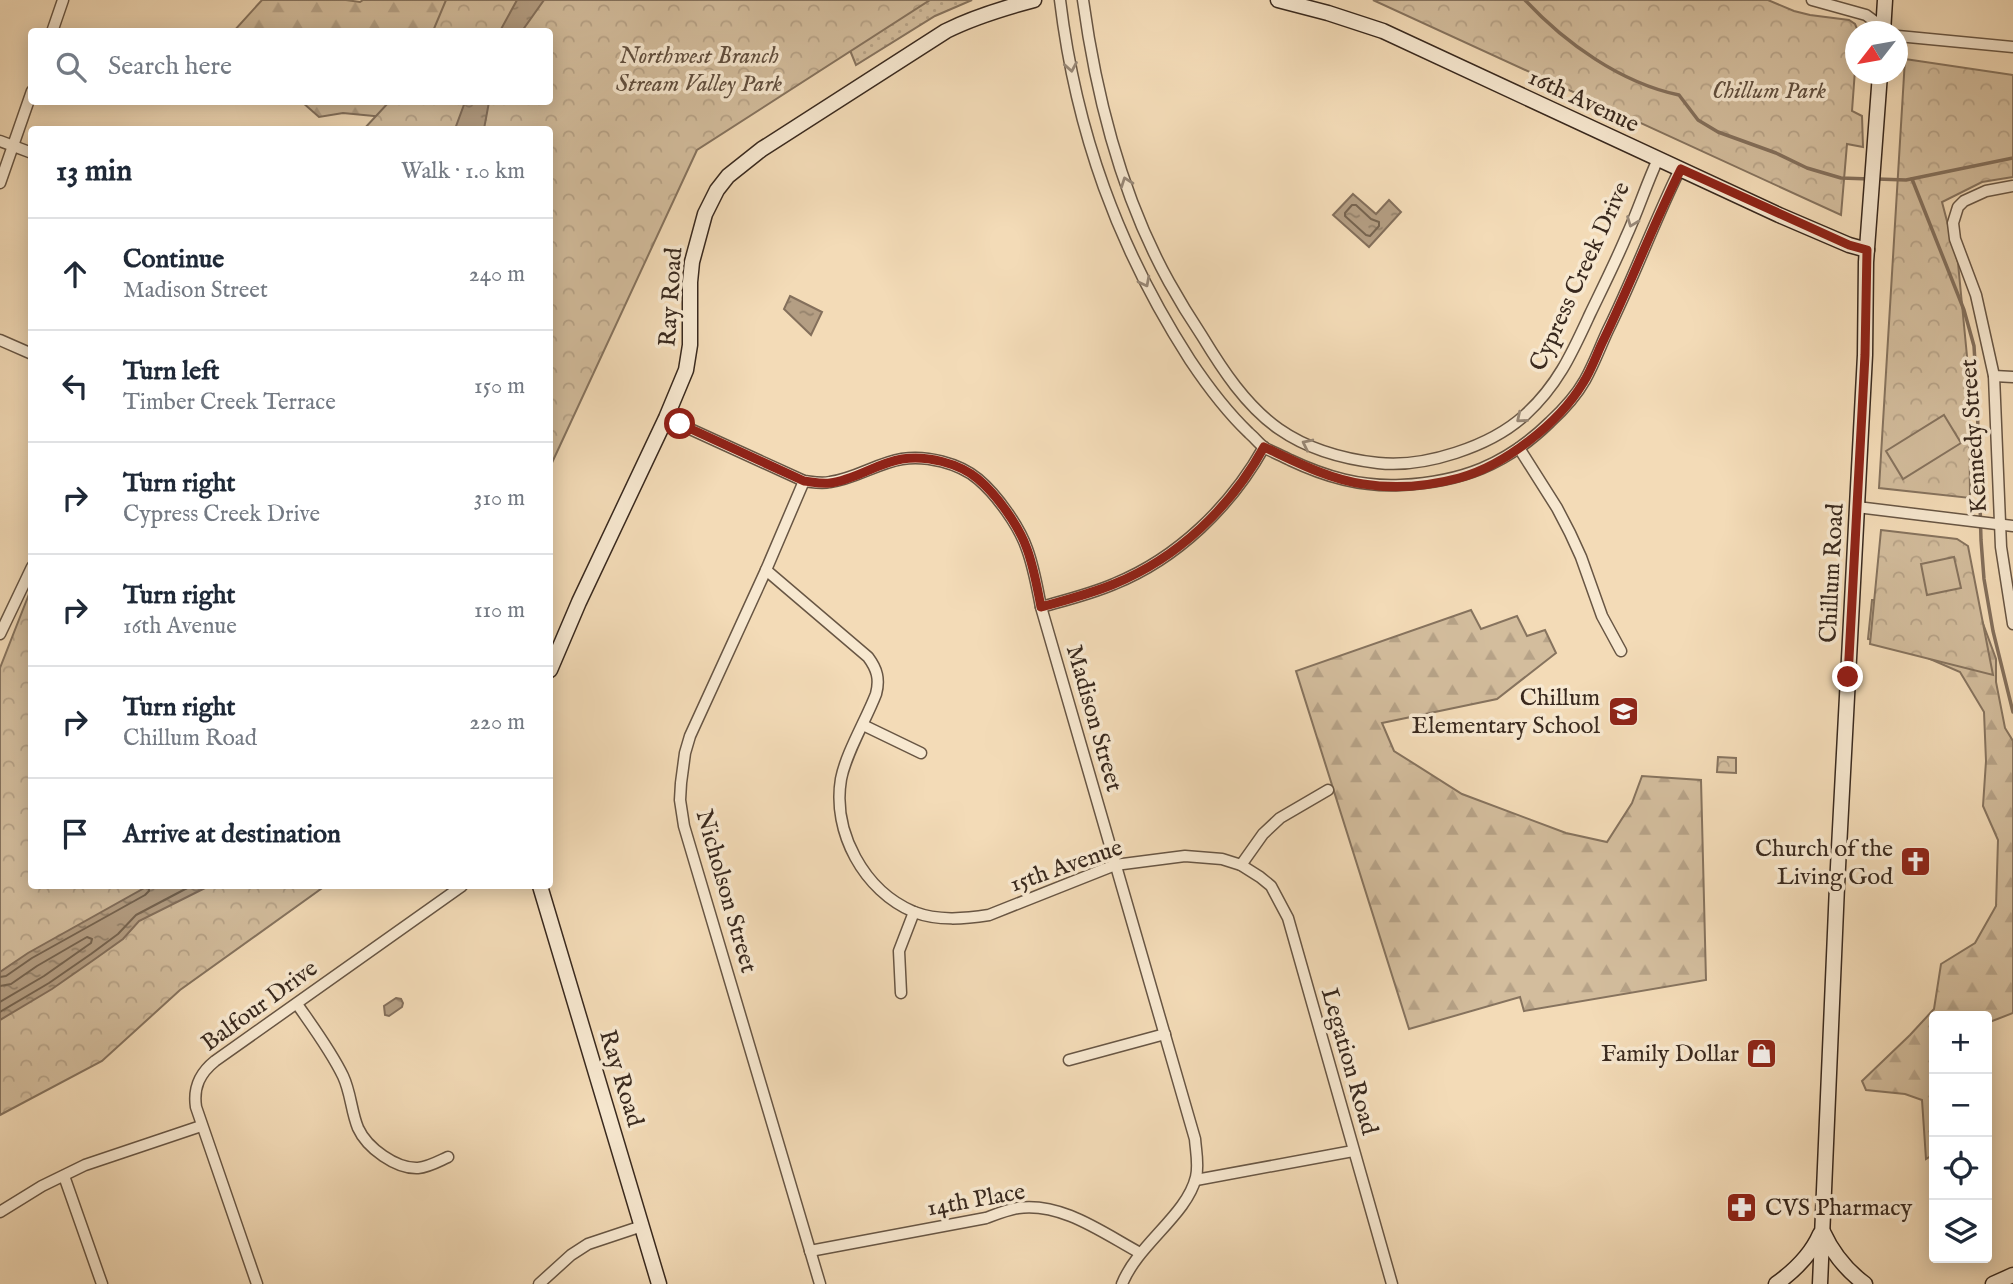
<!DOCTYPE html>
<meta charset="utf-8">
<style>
:root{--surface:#fff;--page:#f2f2f3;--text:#1f2937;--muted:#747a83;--line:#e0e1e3}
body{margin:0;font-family:"IM FELL English",serif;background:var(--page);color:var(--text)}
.controls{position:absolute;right:21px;bottom:21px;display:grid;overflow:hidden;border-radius:7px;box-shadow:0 4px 18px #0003}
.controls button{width:63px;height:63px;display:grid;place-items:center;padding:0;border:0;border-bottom:2px solid var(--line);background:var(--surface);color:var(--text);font:35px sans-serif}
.compass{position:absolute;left:1845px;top:21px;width:63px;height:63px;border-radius:50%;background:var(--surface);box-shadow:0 4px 18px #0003;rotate:239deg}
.stop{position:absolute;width:21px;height:21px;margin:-16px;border:5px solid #8f2418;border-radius:50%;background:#fff}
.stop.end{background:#8f2418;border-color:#fff;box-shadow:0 2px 7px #0008}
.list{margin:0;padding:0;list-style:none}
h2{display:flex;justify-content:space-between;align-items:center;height:91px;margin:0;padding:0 28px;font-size:30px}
h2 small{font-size:23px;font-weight:400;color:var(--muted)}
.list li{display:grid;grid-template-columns:46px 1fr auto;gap:21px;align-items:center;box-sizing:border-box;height:112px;padding:0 28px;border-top:2px solid var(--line)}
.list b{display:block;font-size:26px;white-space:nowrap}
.list p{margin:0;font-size:23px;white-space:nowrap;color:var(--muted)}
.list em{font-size:23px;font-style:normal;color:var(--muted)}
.icon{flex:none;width:38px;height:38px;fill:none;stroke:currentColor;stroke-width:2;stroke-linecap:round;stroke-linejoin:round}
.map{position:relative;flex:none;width:2013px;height:1284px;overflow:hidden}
.search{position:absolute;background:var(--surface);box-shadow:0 4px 18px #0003;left:28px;top:28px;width:525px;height:77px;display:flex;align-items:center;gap:18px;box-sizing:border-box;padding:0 24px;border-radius:7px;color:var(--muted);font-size:26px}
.panel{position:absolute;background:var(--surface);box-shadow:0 4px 18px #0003;left:28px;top:126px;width:525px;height:763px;border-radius:7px}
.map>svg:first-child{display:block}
</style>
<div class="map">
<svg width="2013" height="1284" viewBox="0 0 2013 1284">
<defs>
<pattern id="grass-dots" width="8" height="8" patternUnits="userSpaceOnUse" patternTransform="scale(1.75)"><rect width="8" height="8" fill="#d3bd9d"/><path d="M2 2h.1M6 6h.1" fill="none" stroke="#b6a287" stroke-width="1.8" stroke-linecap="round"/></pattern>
<pattern id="forest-firs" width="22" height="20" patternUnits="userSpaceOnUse" patternTransform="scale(1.75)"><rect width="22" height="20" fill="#d3bd9d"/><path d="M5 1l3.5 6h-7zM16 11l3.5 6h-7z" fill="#b6a287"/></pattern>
<pattern id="park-crowns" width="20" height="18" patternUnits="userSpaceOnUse" patternTransform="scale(1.75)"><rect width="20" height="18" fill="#d3bd9d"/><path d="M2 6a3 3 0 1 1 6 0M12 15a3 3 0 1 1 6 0" fill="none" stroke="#b6a287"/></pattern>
<pattern id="water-ripples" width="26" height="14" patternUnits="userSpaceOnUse" patternTransform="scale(1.75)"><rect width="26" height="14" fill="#b49e83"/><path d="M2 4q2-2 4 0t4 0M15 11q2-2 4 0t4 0" fill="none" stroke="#93816b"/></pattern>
</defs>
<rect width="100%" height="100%" fill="#f3dbb7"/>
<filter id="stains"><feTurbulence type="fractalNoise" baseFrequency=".00286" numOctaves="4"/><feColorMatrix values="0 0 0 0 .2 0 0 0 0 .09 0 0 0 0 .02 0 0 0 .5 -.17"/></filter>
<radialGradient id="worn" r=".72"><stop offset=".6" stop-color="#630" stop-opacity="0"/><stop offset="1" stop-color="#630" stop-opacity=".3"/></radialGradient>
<path fill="url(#grass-dots)" stroke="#86735e" stroke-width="2" d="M824 0H972L935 16 856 65 840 26Z"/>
<g fill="url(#forest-firs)" stroke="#86735e" stroke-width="2">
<path d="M262 0H346L360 2 363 0H480L451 31 233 32Z"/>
<path d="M302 102H407L384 117 343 113 319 117Z"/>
<path d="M1974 599 1996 659V682L2005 728 2013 741V1013L1987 1023V1016H1934V1096L1931 1098 1934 1114V1154L1926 1159 1922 1100 1905 1094 1866 1090 1862 1081 1910 1035 1934 1009 1941 964 1975 943 1996 906 1998 840 1983 806 1986 761 1984 712 1960 672 1898 645 1868 639 1872 600Z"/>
<path d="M1471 610 1481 629 1517 616 1527 636 1545 630 1556 653 1497 699 1382 723 1394 751 1462 794 1566 833 1607 842 1632 803 1642 776 1701 780 1706 980 1524 1011 1520 997 1409 1029 1296 671Z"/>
</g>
<g fill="url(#park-crowns)" stroke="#86735e" stroke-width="2">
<path d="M446 0H930L697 150 550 467V130H363L389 102H550V32L433 31Z"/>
<path d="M1373 0H1768L1794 11 1810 15 1849 20 1855 24 1858 31 1856 32 1855 70 1852 111 1862 116 1863 147 1847 144 1841 215Z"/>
<path d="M1905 59 2013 75V177L1982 182 1942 202 1958 263 1969 377 1970 498 1879 488Z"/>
<path d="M1881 530 1957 539 1968 546 1993 675 1870 644Z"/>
<path d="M31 589 32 886H325L180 990 102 1061 0 1115V668Z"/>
<path d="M1718 757 1736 758V773L1717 772Z"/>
</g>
<g fill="#d3bd9d" stroke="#86735e" stroke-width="2">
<path d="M1944 415 1961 443 1903 479 1886 451Z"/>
<path d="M1954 557 1961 588 1927 595 1921 564Z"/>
</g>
<g fill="url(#water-ripples)" stroke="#836f5b" stroke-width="2">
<path d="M517 0H544L522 31H500Z"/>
<path d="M465 102H489L484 129H455Z"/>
<path d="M1353 194 1376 214 1389 200 1401 212 1369 247 1333 215Z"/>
<path d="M790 296 822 312 811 335 784 309Z"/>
<path d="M148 886H209L139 921 123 939 95 959 52 989 0 1020V972L28 953Z"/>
<path d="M396 998 401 999 403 1003 402 1007 389 1016 385 1015 384 1006Z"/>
</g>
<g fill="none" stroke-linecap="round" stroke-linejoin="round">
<g stroke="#766450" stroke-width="2">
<path d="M1352 205H1356L1371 219 1379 222V226L1370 236 1366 235 1345 216V213Z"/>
<path d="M0 977 6 976 32 958 145 895 149 891V886"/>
<path d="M0 986 11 984 37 966 87 937 92 939 91 943 44 976 0 1002"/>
<path d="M0 1012 49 983 91 954 118 934 136 915 191 886"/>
</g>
<g stroke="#836f5b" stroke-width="3.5">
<path d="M1525 0C1565 43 1621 83 1679 95L1698 120 1718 132 1776 153 1807 168 1841 178 1870 179"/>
<path d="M1877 179 1906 180 2013 158"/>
<path d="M1912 179 1964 310 1974 346 1977 395 1981 540 1984 579 1993 631 2013 712"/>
</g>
<defs>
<g id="street">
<path d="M1060 0C1076 132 1118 248 1190 360 1208 387 1226 411 1249 433 1254 437 1259 444 1265 448 1273 452 1282 456 1290 460 1326 477 1361 487 1401 485 1461 482 1506 465 1550 422 1563 410 1576 396 1585 380 1594 364 1600 347 1608 330 1634 277 1654 222 1680 169"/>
<path d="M1083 0C1096 95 1122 197 1169 282 1179 300 1190 318 1202 336 1222 369 1246 406 1279 429 1309 450 1343 459 1378 463 1424 468 1490 447 1525 415 1558 385 1572 353 1590 314 1602 289 1615 263 1626 237 1638 211 1646 185 1658 159"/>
<path d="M1812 0 1866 15 1885 29"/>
<path d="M52 32 63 0"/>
<path d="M1898 36 2013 47"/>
<path d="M0 141 32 153"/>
<path d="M0 183 32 91"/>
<path d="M2013 186 1986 191 1964 201 1958 207 1953 223 1955 239 1976 295 1994 376 2001 547 2013 624"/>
<path d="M0 340 32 354"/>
<path d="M1994 376 2013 377"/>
<path d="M666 418 804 481C813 482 821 484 830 482 855 479 877 463 902 459 926 455 959 463 978 479 997 495 1019 526 1027 549 1034 568 1037 587 1041 607L1195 1139C1196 1152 1199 1165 1196 1177 1187 1215 1138 1244 1122 1284"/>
<path d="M1519 448 1557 508 1570 533 1581 557 1602 616 1621 651"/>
<path d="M804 481 766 570 690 736 685 753 681 783 680 800 684 826 820 1284"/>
<path d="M1857 507 2013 526"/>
<path d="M766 570 868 657C877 669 880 679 876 694 866 720 846 753 841 779 832 832 864 891 914 912 938 921 964 919 989 915L1115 865 1185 856 1222 859 1241 865 1260 877 1271 886 1288 918 1392 1284"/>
<path d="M1041 607C1066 600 1091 594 1114 584 1178 558 1231 506 1264 447"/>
<path d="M0 634 32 567"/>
<path d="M863 725 921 753"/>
<path d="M1241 865 1263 834 1280 818 1328 790"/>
<path d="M901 993 899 951 914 912"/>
<path d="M297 1004C313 1027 331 1051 343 1076 351 1093 351 1111 358 1128 367 1148 396 1169 418 1168 429 1167 439 1161 448 1157"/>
<path d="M1069 1060 1165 1034"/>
<path d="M64 1176 102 1284"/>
<path d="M1196 1180 1353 1151"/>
<path d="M0 1212 42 1186 85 1165 201 1126"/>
<path d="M810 1251 986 1218C997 1214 1007 1210 1018 1208 1062 1202 1103 1233 1140 1253"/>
<path d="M257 1284 196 1107C193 1087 200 1073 215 1061L462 886"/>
<path d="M539 1284 571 1255 588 1244 642 1226"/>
</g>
<g id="secondary">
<path d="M1278 0 1328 13 1383 31 1779 215 1849 245 1867 250"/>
<path d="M1883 32 1885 0"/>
<path d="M550 670 579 602 666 418 686 370 690 345V282L692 262 705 214 717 190 728 176 762 149 946 31C974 17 1004 8 1034 0"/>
<path d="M540 886 659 1284"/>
<path d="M1823 1232C1833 1254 1846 1270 1865 1284"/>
<path d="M1776 1284C1794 1271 1811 1255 1820 1234"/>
<path d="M1820 1284 1837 886 1865 355 1866 262 1880 74"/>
<path d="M1993 1284 2013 1275"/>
</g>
</defs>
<use href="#street" stroke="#685644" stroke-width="13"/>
<use href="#secondary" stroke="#39291e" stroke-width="17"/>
<use href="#street" stroke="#f7e8d0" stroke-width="10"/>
<use href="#secondary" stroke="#f7e8d0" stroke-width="14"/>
</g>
<defs><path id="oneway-chevron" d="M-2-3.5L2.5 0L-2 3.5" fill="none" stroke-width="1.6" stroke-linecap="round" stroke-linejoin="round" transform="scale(1.75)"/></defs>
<g stroke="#988877">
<use href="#oneway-chevron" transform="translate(1071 67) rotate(80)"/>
<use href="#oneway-chevron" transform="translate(1126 182) rotate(-110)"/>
<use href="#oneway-chevron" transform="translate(1632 222) rotate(111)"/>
<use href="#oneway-chevron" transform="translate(1145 282) rotate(63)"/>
<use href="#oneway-chevron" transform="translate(1521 418) rotate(140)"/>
<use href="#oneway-chevron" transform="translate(1307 444) rotate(-154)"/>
</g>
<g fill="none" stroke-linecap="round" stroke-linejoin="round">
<path stroke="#8f2418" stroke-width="9" d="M680 424 804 481C813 482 821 484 830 483 855 480 877 463 902 459 926 455 959 463 978 479 997 495 1019 526 1027 549 1034 568 1037 587 1041 607 1066 600 1090 594 1114 584 1178 558 1231 507 1264 447 1296 462 1328 479 1363 484 1394 489 1429 486 1459 478 1504 466 1559 423 1583 383 1592 369 1597 353 1604 339 1631 283 1653 225 1681 169L1849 245 1867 250 1865 355 1848 677"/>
</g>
<defs>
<symbol id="school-square" viewBox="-11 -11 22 22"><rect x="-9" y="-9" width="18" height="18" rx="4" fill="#8f2418" stroke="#f7e8d0"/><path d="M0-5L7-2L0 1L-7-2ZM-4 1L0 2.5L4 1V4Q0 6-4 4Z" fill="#fff"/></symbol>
<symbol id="church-square" viewBox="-11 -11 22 22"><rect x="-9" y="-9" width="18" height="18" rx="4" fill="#8f2418" stroke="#f7e8d0"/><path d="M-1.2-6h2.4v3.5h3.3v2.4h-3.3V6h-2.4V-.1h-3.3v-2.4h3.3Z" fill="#fff"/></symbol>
<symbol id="shop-square" viewBox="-11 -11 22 22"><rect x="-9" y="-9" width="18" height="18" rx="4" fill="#8f2418" stroke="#f7e8d0"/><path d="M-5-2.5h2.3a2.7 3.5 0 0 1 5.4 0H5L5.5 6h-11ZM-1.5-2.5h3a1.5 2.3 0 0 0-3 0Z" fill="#fff"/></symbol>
<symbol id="pharmacy-square" viewBox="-11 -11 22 22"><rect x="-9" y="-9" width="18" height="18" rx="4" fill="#8f2418" stroke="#f7e8d0"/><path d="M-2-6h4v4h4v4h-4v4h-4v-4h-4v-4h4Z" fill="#fff"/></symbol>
</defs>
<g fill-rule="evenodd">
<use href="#school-square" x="1606" y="694" width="35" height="35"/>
<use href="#church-square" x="1898" y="844" width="35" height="35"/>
<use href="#shop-square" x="1744" y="1036" width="35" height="35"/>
<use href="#pharmacy-square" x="1724" y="1190" width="35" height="35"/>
</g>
<g text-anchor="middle" stroke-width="7" stroke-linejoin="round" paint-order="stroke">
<g font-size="24" font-style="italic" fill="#604e3e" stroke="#f7e8d0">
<text x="699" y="63">Northwest Branch<tspan x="699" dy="28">Stream Valley Park</tspan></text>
<text x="1769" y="98">Chillum Park</text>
</g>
<g font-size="24" fill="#39291e" stroke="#f7e8d0">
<text transform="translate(1584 100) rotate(25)" y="8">16th Avenue</text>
<text transform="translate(1579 276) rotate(-65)" y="8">Cypress Creek Drive</text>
<text transform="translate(670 297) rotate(-86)" y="8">Ray Road</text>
<text transform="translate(1973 436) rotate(-94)" y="8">Kennedy Street</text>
<text transform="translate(1831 573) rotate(-87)" y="8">Chillum Road</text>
<text transform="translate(1095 718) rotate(74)" y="8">Madison Street</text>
<text transform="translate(1066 865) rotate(-19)" y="8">15th Avenue</text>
<text transform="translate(727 891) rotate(74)" y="8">Nicholson Street</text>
<text transform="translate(259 1005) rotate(-36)" y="8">Balfour Drive</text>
<text transform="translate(1350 1061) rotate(74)" y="8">Legation Road</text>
<text transform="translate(622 1078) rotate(73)" y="8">Ray Road</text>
<text transform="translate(976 1199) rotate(-10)" y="8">14th Place</text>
</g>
<g font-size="24" fill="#39291e" stroke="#f7e8d0" text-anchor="end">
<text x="1600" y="705">Chillum<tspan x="1600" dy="28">Elementary School</tspan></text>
<text x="1893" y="856">Church of the<tspan x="1893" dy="28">Living God</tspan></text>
<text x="1739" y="1061">Family Dollar</text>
<text x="1765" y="1215" text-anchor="start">CVS Pharmacy</text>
</g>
</g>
<rect width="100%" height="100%" filter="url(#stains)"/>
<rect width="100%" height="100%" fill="url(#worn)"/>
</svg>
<div class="controls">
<button>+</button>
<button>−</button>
<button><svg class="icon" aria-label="locate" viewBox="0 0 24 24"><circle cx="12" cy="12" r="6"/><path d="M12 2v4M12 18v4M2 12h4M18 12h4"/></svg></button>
<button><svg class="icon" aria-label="layers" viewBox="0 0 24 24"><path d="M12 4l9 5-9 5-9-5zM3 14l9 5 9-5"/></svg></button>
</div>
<svg class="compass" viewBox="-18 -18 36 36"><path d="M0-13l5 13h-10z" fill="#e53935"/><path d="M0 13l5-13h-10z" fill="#747a83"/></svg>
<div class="stop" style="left:680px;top:424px"></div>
<div class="stop end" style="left:1848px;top:677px"></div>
<div class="search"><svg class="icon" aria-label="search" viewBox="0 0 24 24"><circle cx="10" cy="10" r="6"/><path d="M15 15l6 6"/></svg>Search here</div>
<section class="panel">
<h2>13 min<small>Walk · 1.0 km</small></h2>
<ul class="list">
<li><svg class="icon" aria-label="ahead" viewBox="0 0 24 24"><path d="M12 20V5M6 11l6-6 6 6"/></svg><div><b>Continue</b><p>Madison Street</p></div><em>240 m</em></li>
<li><svg class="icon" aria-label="left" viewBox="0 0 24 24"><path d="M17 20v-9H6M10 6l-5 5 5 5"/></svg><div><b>Turn left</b><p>Timber Creek Terrace</p></div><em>150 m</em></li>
<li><svg class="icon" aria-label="right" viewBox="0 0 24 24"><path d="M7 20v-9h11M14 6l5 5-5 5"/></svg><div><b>Turn right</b><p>Cypress Creek Drive</p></div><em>310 m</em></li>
<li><svg class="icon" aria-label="right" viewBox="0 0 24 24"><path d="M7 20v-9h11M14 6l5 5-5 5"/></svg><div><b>Turn right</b><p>16th Avenue</p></div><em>110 m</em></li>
<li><svg class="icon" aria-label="right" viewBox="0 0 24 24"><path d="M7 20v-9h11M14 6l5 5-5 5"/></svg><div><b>Turn right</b><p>Chillum Road</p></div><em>220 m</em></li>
<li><svg class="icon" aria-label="arrive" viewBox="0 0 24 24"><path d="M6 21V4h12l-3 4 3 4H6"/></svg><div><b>Arrive at destination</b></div></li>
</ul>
</section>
</div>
